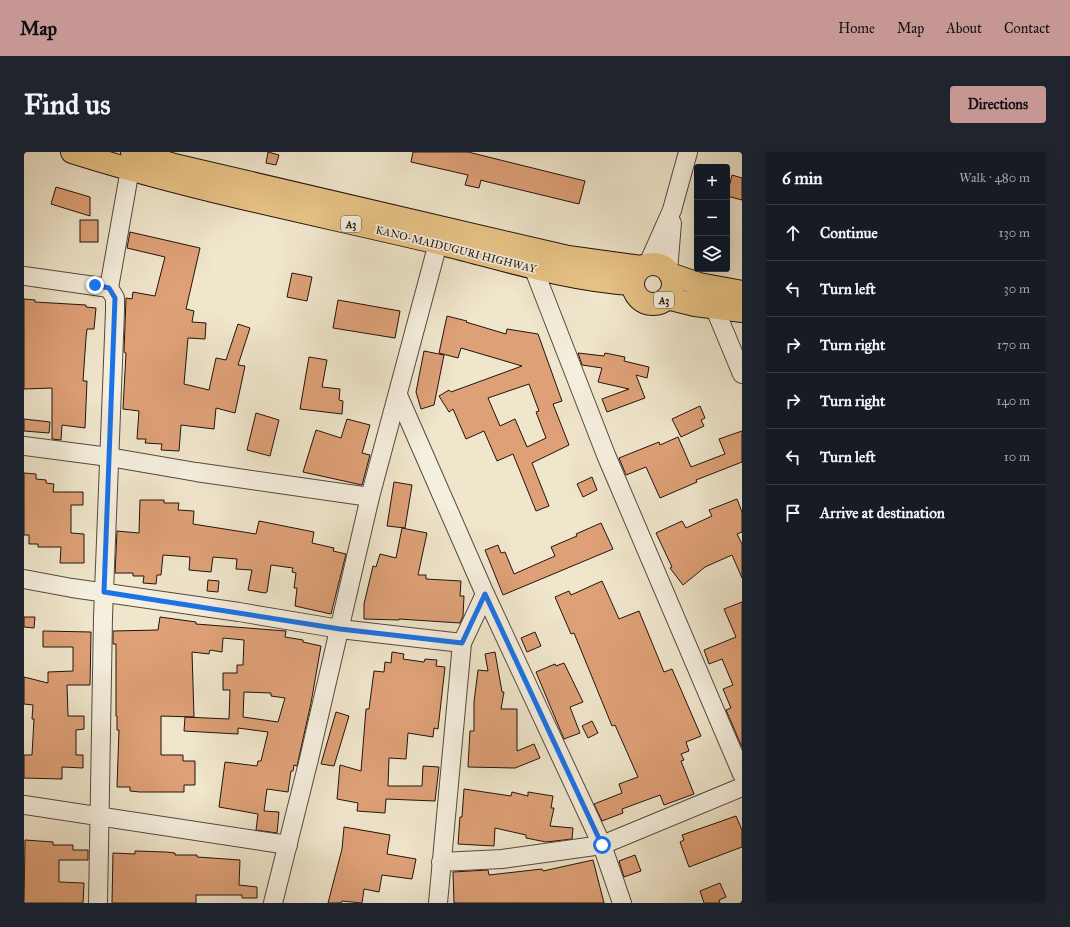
<!DOCTYPE html>
<meta charset="utf-8">
<style>
:root{--surface:#171b24;--page:#20242c;--text:#f1f3f6;--muted:#9ea1a6;--line:#363941;--accent:#c59692}
body{margin:0;font-family:"IM FELL Great Primer",serif;background:var(--page);color:var(--text)}
.controls{position:absolute;right:12px;top:12px;display:grid;overflow:hidden;border-radius:4px;box-shadow:0 4px 16px #0002}
.controls button{width:36px;height:36px;display:grid;place-items:center;padding:0;border:0;border-bottom:1px solid var(--line);background:var(--surface);color:var(--text);font:20px sans-serif}
.stop{position:absolute;width:12px;height:12px;margin:-9px;border:3px solid #1a73e8;border-radius:50%;background:#fff}
.stop.end{background:#1a73e8;border-color:#fff;box-shadow:0 1px 4px #0008}
.list{margin:0;padding:0;list-style:none}
h2{display:flex;justify-content:space-between;align-items:center;height:52px;margin:0;padding:0 16px;font-size:17px}
h2 small{font-size:13px;font-weight:400;color:var(--muted)}
.list li{display:grid;grid-template-columns:26px 1fr auto;gap:12px;align-items:center;box-sizing:border-box;height:56px;padding:0 16px;border-top:1px solid var(--line)}
.list b{display:block;font-size:15px;white-space:nowrap}
.list em{font-size:13px;font-style:normal;color:var(--muted)}
.icon{flex:none;width:22px;height:22px;fill:none;stroke:currentColor;stroke-width:2;stroke-linecap:round;stroke-linejoin:round}
.map{position:relative;flex:none;width:718px;height:751px;overflow:hidden;border-radius:4px}
header{display:flex;align-items:center;gap:24px;box-sizing:border-box;height:56px;padding:0 20px;background:var(--accent);color:#111}
header strong{font-size:19px}
nav{display:flex;gap:22px;margin-inline-start:auto;font-size:14px}
.intro{display:flex;align-items:center;justify-content:space-between;box-sizing:border-box;height:96px;padding:0 24px}
h1{margin:0;font-size:28px}
.button{padding:10px 18px;border-radius:4px;background:var(--accent);color:#111;font-size:14px;font-weight:700}
main{display:flex;gap:24px;padding:0 24px}
aside{flex:1;background:var(--surface);border-radius:4px;box-shadow:0 4px 16px #0002}
.map>svg:first-child{display:block}
</style>
<header>
<strong>Map</strong>
<nav><a>Home</a><a>Map</a><a>About</a><a>Contact</a></nav>
</header>
<div class="intro"><h1>Find us</h1><a class="button">Directions</a></div>
<main>
<div class="map">
<svg width="718" height="751" viewBox="0 0 718 751">
<rect width="100%" height="100%" fill="#f0e6cc"/>
<filter id="stains"><feTurbulence type="fractalNoise" baseFrequency=".005" numOctaves="4"/><feColorMatrix values="0 0 0 0 .2 0 0 0 0 .09 0 0 0 0 .02 0 0 0 .5 -.17"/></filter>
<radialGradient id="worn" r=".72"><stop offset=".6" stop-color="#630" stop-opacity="0"/><stop offset="1" stop-color="#630" stop-opacity=".3"/></radialGradient>
<g fill="#dea077" stroke="#22130e" fill-rule="evenodd">
<path d="M244 0 255 3 252 13 242 11Z"/>
<path d="M389 0H444L561 29 555 52 460 29 457 28 455 36 441 33 444 23 387 10Z"/>
<path d="M708 23 718 26V48L703 44Z"/>
<path d="M32 35 66 45V64L27 52Z"/>
<rect x="56" y="68" width="18" height="22"/>
<path d="M106 80 176 96 162 157 170 159 168 170 182 171 181 187 164 186 160 232 185 238 192 206 202 208 214 172 226 176 214 213 221 214 211 261 192 256 190 277 157 273 155 299 137 298 138 292 121 291 122 287H113L115 259 99 257 102 201 100 200 102 146 108 147 109 140 131 144 141 105 103 96Z"/>
<path d="M268 121 288 125 283 149 263 145Z"/>
<path d="M0 147 11 148V150L62 153V155L72 156 70 177H63L62 186 59 229H63L61 276 38 273 37 288 28 287V236L0 237Z"/>
<path d="M314 148 376 159 371 186 309 176Z"/>
<path d="M423 164 443 169 442 170 482 182 483 177 514 182 538 249 529 252 545 293 508 311 525 354 512 359 489 302 473 309 460 279 442 287 429 257 425 260 415 244 425 238 427 240 498 214 437 196 434 206 415 201ZM505 232 515 259 512 260 522 286 503 295 491 267 476 274 464 246Z"/>
<path d="M400 199 420 203 410 253 397 257 392 240Z"/>
<path d="M554 201 580 204 581 201 601 205 600 209 625 215 623 226 612 223 621 246 583 260 578 247 605 237 574 230 578 216 558 213Z"/>
<path d="M285 205 303 208 298 235 316 237 315 248 319 249 318 262 276 257Z"/>
<path d="M676 254 681 266 677 268 680 274 657 285 648 267Z"/>
<path d="M232 261 255 268 246 304 223 298Z"/>
<path d="M0 267 26 270 25 281 0 279Z"/>
<path d="M323 267 346 273 338 301 346 303 338 333 279 320 292 278 317 286Z"/>
<path d="M718 279V310L672 328 673 330 636 346 622 315 602 323 595 306 635 290 636 293 654 285 667 315 701 302 695 287Z"/>
<path d="M0 321 12 322V327L22 328V331L30 332 29 340H59V353H47V381L60 382V411H36L37 395H14V392H5V383H0Z"/>
<path d="M568 325 573 338 559 345 553 332Z"/>
<path d="M370 330 388 333 381 376 363 374Z"/>
<path d="M713 347 718 360V380L713 382 718 392V426L708 403 681 415 659 433 646 416 648 415 632 381 658 369 662 376 688 364 685 358Z"/>
<path d="M116 348H140V351H155L154 358 170 359 169 372 232 382 235 369 290 380 288 391 310 396 309 399 322 402 307 462 271 454 273 436H270L272 421 268 420 269 416 247 413 243 440 241 441 224 438 228 418 212 417 213 407 189 405 187 420 165 418 166 405 139 403 137 423H133L132 432 119 431 120 424H109V421H91L93 379 115 381Z"/>
<path d="M577 371 589 397 479 443 461 398 474 393 477 401 481 400 490 422 531 404 527 395 553 384 552 382Z"/>
<path d="M378 376 403 381 394 423H402V427L437 429 436 444H440L439 464 436 471 375 467V468L340 467V452L349 414 352 415 356 402 372 406Z"/>
<path d="M184 428 195 429 194 440 183 439Z"/>
<path d="M578 429 595 467 615 459 640 520 648 517 677 584 662 590 665 599 657 602 660 608 657 609 670 642 640 653 636 643 598 657 599 661 578 669 570 652 598 641 595 632 614 625 591 573 588 574 550 481 547 482 531 445 545 439 547 443Z"/>
<path d="M718 450V595L702 558 707 556 699 537 709 533 698 507 685 512 680 498 712 485 700 457Z"/>
<path d="M0 465H11L10 476 0 475Z"/>
<path d="M136 465 172 470V472L262 479 261 485 279 488V490L297 494 287 551 273 614 270 613 269 619H267L264 640 243 637 240 659 255 660 253 681 232 678 234 662 195 655 201 610 233 614 234 609H237L244 580 214 576V582L160 579 161 565 205 567 206 538H199V521H213V513H219L220 488 199 486 198 500 186 498 185 502 168 500 170 565 137 564V603H159V609H171V633H160V640H116L106 639V635H93L95 578H93V564H92V492H89V479L134 478ZM220 540 247 541V544L261 546 254 570 219 565Z"/>
<path d="M19 479 67 480 66 533H43L44 564H60V577L52 578V603H59V616L38 615V627L0 626V603H8L10 567H8L9 553 0 552V525L24 531V520L49 519V495H19Z"/>
<path d="M511 480 517 494 503 500 497 486Z"/>
<path d="M368 500 380 502 379 507 400 510 401 507 413 508 412 514 421 515 414 577 410 576 409 585 384 581 382 607 365 606 364 634H398L399 614 415 615 411 649 362 647 361 661 333 659 334 651 313 647 316 613 337 619 342 557H345L350 519 360 520 361 510 367 511Z"/>
<path d="M471 500 478 540H480L477 557H493V599L510 592 516 606 491 616 444 615 446 579H450V550L454 518 464 519 461 502Z"/>
<path d="M540 511 559 550 546 555 556 581 540 587 512 520 531 512 532 514Z"/>
<path d="M312 560 325 564 310 614 297 612Z"/>
<path d="M568 569 574 581 564 586 558 574Z"/>
<path d="M440 637 487 644 488 640 504 644V640L529 644 527 656H530L526 674 549 676 548 687 522 690 502 686V683L471 676 470 694 434 692 436 665H438Z"/>
<path d="M712 664 718 678V695L665 715 656 690 660 688 658 683Z"/>
<path d="M320 675 366 683 363 702 392 707 388 727 358 723 355 740 340 737 338 751 318 749 317 751H304L318 697Z"/>
<path d="M1 688 29 690V693H49V698H64V708H35V730L60 731 59 751H0Z"/>
<path d="M111 699 142 700 151 701V703H173V705L216 708 215 733 233 735V746H218V743H172V751H88L89 701 111 702Z"/>
<path d="M611 703 617 719 600 725 595 709Z"/>
<path d="M569 708 580 751H430L429 720 464 718 465 723 518 717 519 719Z"/>
<path d="M696 731 702 745 695 748 696 751H680L676 739Z"/>
</g>
<g fill="none" stroke-linecap="round" stroke-linejoin="round">
<defs>
<g id="minor">
<path d="M624 112 648 58 664 0"/>
<path d="M509 115 582 303 718 622"/>
<path d="M644 119 648 71"/>
<path d="M0 124 85 136"/>
<path d="M691 157 718 222"/>
<path d="M374 243 461 442 578 693 598 751"/>
<path d="M0 294 85 305 172 320 346 345"/>
<path d="M0 427 48 436 215 460 316 477 438 491"/>
<path d="M0 653 264 693"/>
<path d="M417 710 478 707 578 693 718 635"/>
<path d="M74 751 79 465 91 159V146L85 136 106 17"/>
<path d="M249 751 285 607 346 345 414 91"/>
<path d="M414 751 438 491 461 442"/>
</g>
<g id="highway">
<path d="M48 0C168 38 292 62 414 91 479 107 542 128 608 132"/>
<path d="M108 0 150 13 544 105 617 115"/>
<circle cx="629" cy="132" r="20"/>
<path d="M646 122 675 132 718 140"/>
<path d="M643 146 671 153 718 159"/>
</g>
</defs>
<use href="#minor" stroke="#56483e" stroke-width="20"/>
<use href="#highway" stroke="#22130e" stroke-width="24"/>
<use href="#minor" stroke="#f5efde" stroke-width="18"/>
<use href="#highway" stroke="#e8c386" stroke-width="22"/>
</g>
<g fill="none" stroke-linecap="round" stroke-linejoin="round">
<path stroke="#1a73e8" stroke-width="5" d="M71 133 85 136 91 146 80 440 316 477 438 491 461 442 578 693"/>
</g>
<g text-anchor="middle" stroke-width="3.5" stroke-linejoin="round" paint-order="stroke">
<g fill="#f5efde" stroke="#61554c" stroke-width="1">
<rect x="317" y="64" width="20" height="16" rx="3"/>
<rect x="630" y="140" width="20" height="16" rx="3"/>
</g>
<g font-size="10" font-weight="bold" fill="#22130e">
<text x="327" y="76">A3</text>
<text x="640" y="152">A3</text>
</g>
<g font-size="11" fill="#22130e" stroke="#f5efde">
<text transform="translate(432 97) rotate(14)" y="4">KANO-MAIDUGURI HIGHWAY</text>
</g>
</g>
<rect width="100%" height="100%" filter="url(#stains)"/>
<rect width="100%" height="100%" fill="url(#worn)"/>
</svg>
<div class="controls">
<button>+</button>
<button>−</button>
<button><svg class="icon" aria-label="layers" viewBox="0 0 24 24"><path d="M12 4l9 5-9 5-9-5zM3 14l9 5 9-5"/></svg></button>
</div>
<div class="stop" style="left:578px;top:693px"></div>
<div class="stop end" style="left:71px;top:133px"></div>
</div>
<aside>
<h2>6 min<small>Walk · 480 m</small></h2>
<ul class="list">
<li><svg class="icon" aria-label="ahead" viewBox="0 0 24 24"><path d="M12 20V5M6 11l6-6 6 6"/></svg><div><b>Continue</b></div><em>130 m</em></li>
<li><svg class="icon" aria-label="left" viewBox="0 0 24 24"><path d="M17 20v-9H6M10 6l-5 5 5 5"/></svg><div><b>Turn left</b></div><em>30 m</em></li>
<li><svg class="icon" aria-label="right" viewBox="0 0 24 24"><path d="M7 20v-9h11M14 6l5 5-5 5"/></svg><div><b>Turn right</b></div><em>170 m</em></li>
<li><svg class="icon" aria-label="right" viewBox="0 0 24 24"><path d="M7 20v-9h11M14 6l5 5-5 5"/></svg><div><b>Turn right</b></div><em>140 m</em></li>
<li><svg class="icon" aria-label="left" viewBox="0 0 24 24"><path d="M17 20v-9H6M10 6l-5 5 5 5"/></svg><div><b>Turn left</b></div><em>10 m</em></li>
<li><svg class="icon" aria-label="arrive" viewBox="0 0 24 24"><path d="M6 21V4h12l-3 4 3 4H6"/></svg><div><b>Arrive at destination</b></div></li>
</ul>
</aside>
</main>
